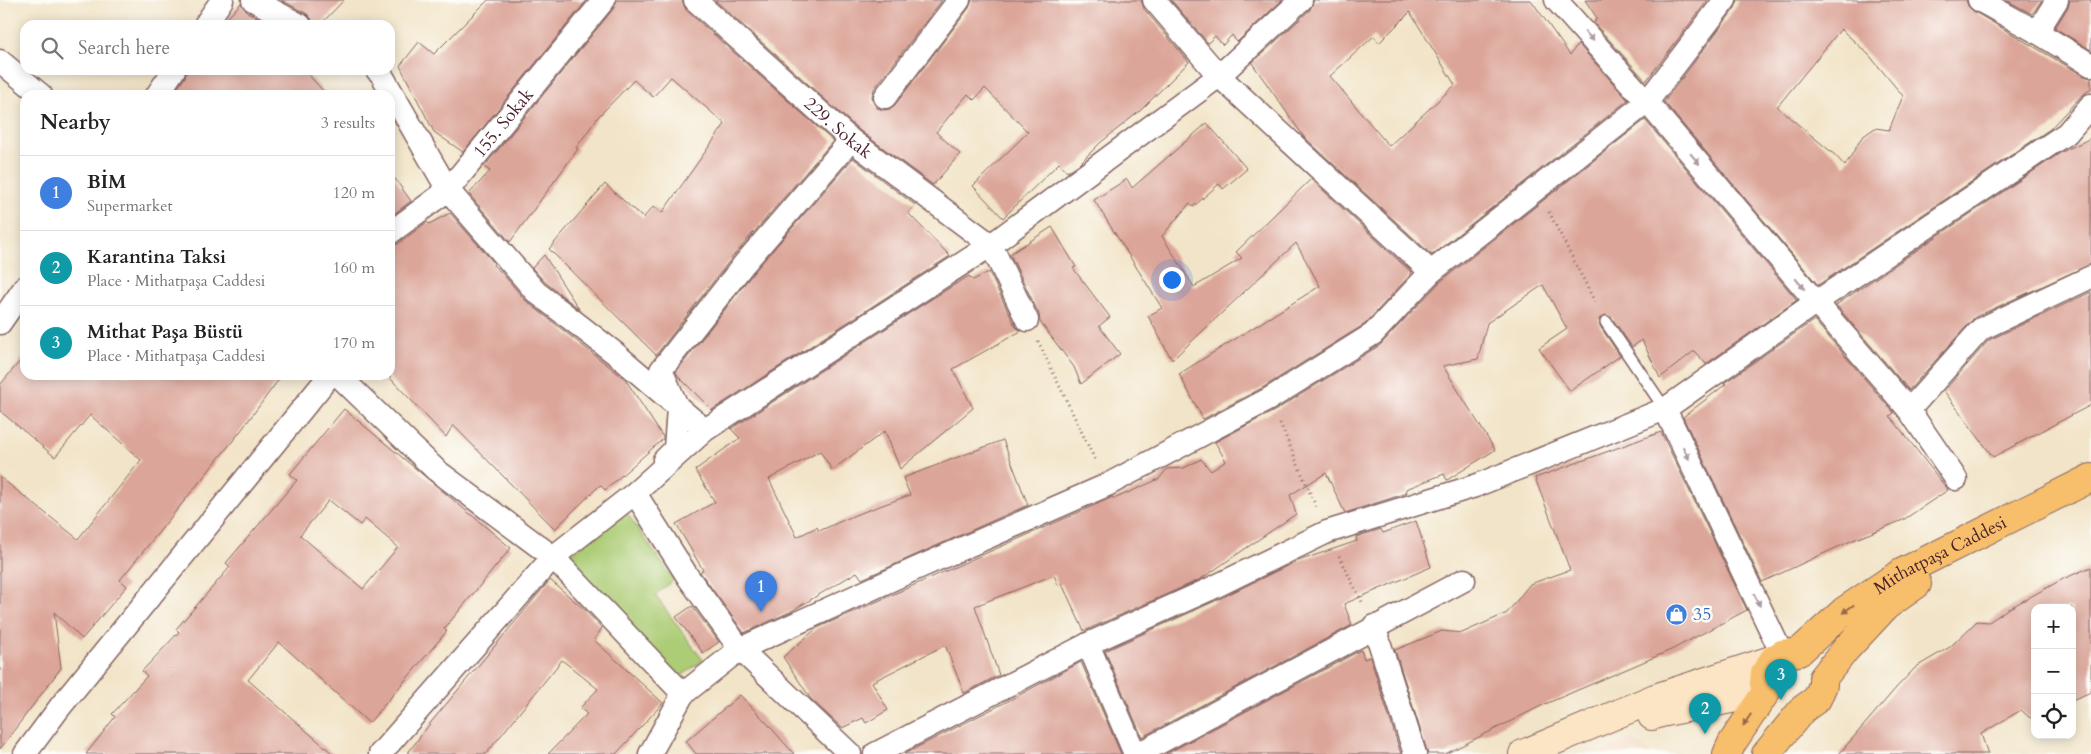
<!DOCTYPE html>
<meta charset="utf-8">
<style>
:root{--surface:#fff;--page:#f6f6f6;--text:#222;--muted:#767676;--line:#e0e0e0;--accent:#1a73e8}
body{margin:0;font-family:Cardo,serif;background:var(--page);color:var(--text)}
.controls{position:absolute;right:15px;bottom:15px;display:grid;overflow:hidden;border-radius:10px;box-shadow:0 2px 12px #0003}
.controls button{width:45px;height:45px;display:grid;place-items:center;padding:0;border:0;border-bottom:1px solid var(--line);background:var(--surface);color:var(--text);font:25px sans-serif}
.you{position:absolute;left:1171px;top:279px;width:18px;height:18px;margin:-12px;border:4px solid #fff;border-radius:50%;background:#1a73e8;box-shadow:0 0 0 8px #1a73e833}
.badge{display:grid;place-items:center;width:32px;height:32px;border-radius:50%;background:var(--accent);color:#fff;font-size:16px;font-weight:700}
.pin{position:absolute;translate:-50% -41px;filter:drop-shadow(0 1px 2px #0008)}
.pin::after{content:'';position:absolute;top:26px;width:18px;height:15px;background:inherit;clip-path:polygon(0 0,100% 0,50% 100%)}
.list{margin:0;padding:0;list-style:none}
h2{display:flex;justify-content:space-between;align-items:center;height:65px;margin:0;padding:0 20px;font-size:21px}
h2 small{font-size:16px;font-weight:400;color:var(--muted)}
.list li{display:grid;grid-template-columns:32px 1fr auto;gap:15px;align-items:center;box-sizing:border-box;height:75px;padding:0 20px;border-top:1px solid var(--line)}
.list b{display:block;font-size:19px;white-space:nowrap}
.list p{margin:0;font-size:16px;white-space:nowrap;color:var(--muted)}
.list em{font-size:16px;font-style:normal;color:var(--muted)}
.icon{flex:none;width:28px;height:28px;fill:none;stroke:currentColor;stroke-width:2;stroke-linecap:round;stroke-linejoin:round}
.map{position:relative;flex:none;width:2091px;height:754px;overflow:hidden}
.search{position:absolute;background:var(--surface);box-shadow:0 2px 12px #0003;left:20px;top:20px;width:375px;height:55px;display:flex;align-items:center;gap:12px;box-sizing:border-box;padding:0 18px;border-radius:15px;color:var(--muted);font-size:19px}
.panel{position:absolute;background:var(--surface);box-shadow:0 2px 12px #0003;left:20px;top:90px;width:375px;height:290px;border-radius:15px}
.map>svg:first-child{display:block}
</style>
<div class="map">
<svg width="2091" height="754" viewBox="0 0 2091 754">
<rect width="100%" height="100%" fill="#fdfcf7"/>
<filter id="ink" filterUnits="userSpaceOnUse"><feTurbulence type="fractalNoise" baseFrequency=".02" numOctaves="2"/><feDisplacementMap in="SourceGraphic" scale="10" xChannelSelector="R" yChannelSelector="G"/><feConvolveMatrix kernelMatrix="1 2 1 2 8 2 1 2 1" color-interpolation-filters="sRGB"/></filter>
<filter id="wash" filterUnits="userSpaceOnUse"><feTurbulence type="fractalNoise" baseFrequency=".0096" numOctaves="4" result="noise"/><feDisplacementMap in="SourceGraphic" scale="20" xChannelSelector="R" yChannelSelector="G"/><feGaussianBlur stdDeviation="1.12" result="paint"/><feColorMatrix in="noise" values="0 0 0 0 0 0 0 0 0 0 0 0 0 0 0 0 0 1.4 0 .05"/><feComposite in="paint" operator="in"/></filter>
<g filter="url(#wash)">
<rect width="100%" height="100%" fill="#f2e4c8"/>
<path fill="#f1d5bd" d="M1632 739 1651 754H1598Z"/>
<path fill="#accc74" stroke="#7b7650" d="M627 513 674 580 655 595 703 660 679 678 565 558Z"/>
<g id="blocks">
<g fill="#dca599" fill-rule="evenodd">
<path d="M281 0H344L320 25H313L311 18 307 14Z"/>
<path d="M488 0H587L463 152 434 132 400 66 419 42 434 54Z"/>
<path d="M617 0H682L686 10 833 141 734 255 656 355 549 249 605 184 643 218 654 206 662 213 725 124 671 77 653 97 634 80 598 117 576 148 578 149 510 242 469 194 490 171 484 167 614 8Z"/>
<path d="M715 0H942L874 89 872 96 873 102 877 108 884 110 890 109 895 105 969 8 972 0H1141L1144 9 1189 62 1141 110 1100 143 1079 164 1067 172 1059 163 1003 218 973 186 1028 132 985 88 974 100 968 94 936 132 960 154 933 185 859 130Z"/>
<path d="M1171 0H1282L1237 42 1232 35 1223 45 1215 36 1208 43Z"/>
<path d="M1314 0H1531L1570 55 1578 44 1628 100 1432 255 1304 137 1252 63 1310 10ZM1410 12 1455 85 1389 146 1330 76 1374 36 1379 43Z"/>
<path d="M1585 0H1708L1646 81 1594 23 1597 18Z"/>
<path d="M1738 0H1966L1968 6 1973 11 2084 76 2091 78V89L2081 96 2050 129 1818 285 1664 102 1735 8ZM1841 29 1869 55 1903 96 1889 130 1875 128 1862 137 1845 166 1835 155 1777 107Z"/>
<path d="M2006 0H2042L2032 14Z"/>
<path d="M2070 0H2091V50L2055 28 2068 7Z"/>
<path d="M241 3 247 12 272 25H221Z"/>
<path d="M187 70H304L327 95H173L185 77Z"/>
<path d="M1645 120 1797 300 1706 364 1694 351 1660 378 1642 340 1632 347 1612 318 1605 315 1599 319 1600 326 1620 356 1570 391 1539 348 1567 329 1543 285 1487 323 1478 359 1443 366 1495 450 1447 480 1444 474 1406 489 1407 493 1345 513 1326 473 1290 495 1296 514 1201 579 1084 631 1062 584 1058 585 1054 575 975 606 999 675 964 693 945 645 872 682 888 710 866 723 863 718 842 728 811 699 783 657 817 628 1113 497 1114 499 1159 479 1167 469 1184 468 1201 459 1211 471 1226 461 1215 442 1276 410 1380 345 1440 282Z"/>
<path d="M1207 123 1247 169 1223 189 1219 184 1193 207 1190 203 1162 236 1194 287 1242 258 1236 252 1311 179 1412 273 1365 324 1262 388 1203 419 1179 374 1320 286 1296 243 1172 360 1148 316 1162 308 1094 200 1127 179 1132 188Z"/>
<path d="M2091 138V264L1975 317 1909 390 1836 305 2060 153Z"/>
<path d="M853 158 915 205 908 213 950 256 712 410 679 377 676 372 754 272Z"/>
<path d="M390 172 411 201 390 217Z"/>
<path d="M450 213 494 263 493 265 501 272 526 301 625 379 663 437V439L605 490 600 485 555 529 453 425 446 437 390 378V246L398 244 427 222 429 224Z"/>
<path d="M1052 227 1076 267 1073 268 1110 317 1099 326 1120 354 1081 384 1074 367 1040 322 1039 314 1010 254Z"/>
<path d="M544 255 579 309 545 282 532 268Z"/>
<path d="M989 272 1015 326 1021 331 953 369 973 408 900 469 885 431 832 470 820 451 769 479 797 537 817 527 819 531 855 515 910 495 903 478 1003 440 1028 505 862 579 857 572 790 612 744 633 700 572 703 570 676 524 715 502 695 470 740 438 731 429 933 298 969 276 973 280Z"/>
<path d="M2091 292V405L1993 457 1944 391 1989 340Z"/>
<path d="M1814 320 1894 413 1890 416 1948 490 1903 520 1851 541 1762 582 1683 417 1726 384 1724 383Z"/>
<path d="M25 355V375H282L240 432 120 580 127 586 82 639 54 612 61 668 0 749V477L78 539 141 460 90 415 55 457 0 411V385Z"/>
<path d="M344 409 511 548 444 629 447 631 369 723 279 642 248 680 333 754H86L115 717 112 714 147 676 142 671 179 632 176 629 230 567 226 563 297 480 290 474ZM329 500 360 525 365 519 398 547 363 589 300 535Z"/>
<path d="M1661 432 1747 610 1671 650 1543 705 1445 754H1428L1395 650 1442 631 1462 633 1507 613 1530 584 1570 570 1535 478Z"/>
<path d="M1416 521 1431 567 1344 604 1352 625 1142 737 1105 651 1213 602 1295 562 1357 541 1356 537 1381 529 1383 533Z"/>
<path d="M2091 567V692L2072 700V608H2035V715L2030 718 2021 710 1981 734 1988 754H1839L1896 688 1916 667 1950 647 1977 621 1989 622 2006 610 2063 579Z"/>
<path d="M550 580 583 608 602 628 594 640 663 703 616 754H548L587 714 580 708 598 689 562 660 486 754H407L432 721Z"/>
<path d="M692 606 719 642 703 653 676 617Z"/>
<path d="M1361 650 1364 659 1369 657 1371 660 1401 754H1166Z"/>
<path d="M1081 662 1121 754H904L1008 701Z"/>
<path d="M740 695 766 722 794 754H696L686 741Z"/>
</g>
</g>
</g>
<g filter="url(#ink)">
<use href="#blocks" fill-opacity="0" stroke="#856462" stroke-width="1"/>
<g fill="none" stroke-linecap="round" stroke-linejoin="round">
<defs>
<path id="lane" d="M1606 322 1665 409"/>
<g id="street">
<path d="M253 0 300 25"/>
<path id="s1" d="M695 0 851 140 991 245 1027 320"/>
<path d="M1154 0 1219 76 1431 272"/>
<path d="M1556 0 1647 102 1816 302 1909 410 1956 479"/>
<path d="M1979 0 2037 32 2091 65"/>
<path d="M205 25 222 0"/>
<path d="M2037 32 2057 0"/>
<path d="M0 61 41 95"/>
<path d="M377 70 380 72 448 190 536 292 616 354 705 430"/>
<path d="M157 95 174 70"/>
<path d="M885 97 959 0"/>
<path id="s2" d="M390 233 448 190 604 0"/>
<path d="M0 323 25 287"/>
<path d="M338 375 436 470 553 557 683 694"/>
<path d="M1665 409 1782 654"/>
<path d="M1909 410 1981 329 2091 277"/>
<path d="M664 460 675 449 678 408 661 370 744 264 851 140"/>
<path d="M635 493 688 577 740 649 850 754"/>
<path d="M1374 626 1415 754"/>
<path d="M1088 644 1135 754"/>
<path d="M25 754 60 707 330 375"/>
<path d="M380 754 553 557 635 493 705 430 991 245 1219 76 1301 0"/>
<path d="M650 754 683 694 740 649 913 570 1107 485 1269 399 1373 334 1431 272 1647 102 1725 0"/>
<path d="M875 754 1088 644 1208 590 1327 532 1475 486 1665 409 1816 302 2067 133 2091 105"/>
<path d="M1138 754 1464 580"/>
</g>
<g id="secondary">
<path d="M1652 716 1661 713 1766 692"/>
<path d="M1523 754 1655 698 1774 659"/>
</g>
<g id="primary">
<path id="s3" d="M1727 754 1732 743 1766 692 1764 683 1765 673 1774 659 1782 654 1799 652 1844 611 1901 573 2091 478"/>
<path d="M1766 754 1803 709 1817 699 1823 685V678L1846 649 1886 606 1917 584"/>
</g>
</defs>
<use href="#lane" stroke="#856462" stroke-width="14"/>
<use href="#street" stroke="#856462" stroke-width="25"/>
<use href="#secondary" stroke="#856462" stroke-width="30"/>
<use href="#primary" stroke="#856462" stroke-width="30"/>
<g stroke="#856462" stroke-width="3" stroke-dasharray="1 4" stroke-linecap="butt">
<path d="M1549 212 1596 304"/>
<path d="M1038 341 1096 462"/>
<path d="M1280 423 1317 509"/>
<path d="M1339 556 1363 604"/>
</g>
<use href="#lane" stroke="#fff" stroke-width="11"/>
<use href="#street" stroke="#fff" stroke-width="22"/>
<use href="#secondary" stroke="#fce5c4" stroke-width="28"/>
<use href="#primary" stroke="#f7bf6c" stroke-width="28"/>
</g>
<defs><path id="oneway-solid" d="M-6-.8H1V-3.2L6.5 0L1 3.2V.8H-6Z" transform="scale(1.25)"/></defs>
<g fill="#ae9aa0">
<use href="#oneway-solid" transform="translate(1589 36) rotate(48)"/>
<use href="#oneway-solid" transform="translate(1695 159) rotate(50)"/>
<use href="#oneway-solid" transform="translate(1800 284) rotate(50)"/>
<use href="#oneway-solid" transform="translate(1686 453) rotate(64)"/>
<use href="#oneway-solid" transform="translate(1757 600) rotate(64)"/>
</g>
<g fill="#986748">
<use href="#oneway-solid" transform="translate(1848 609) rotate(144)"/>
<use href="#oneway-solid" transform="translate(1747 720) rotate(124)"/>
</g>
</g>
<defs>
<symbol id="shop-disc" viewBox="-11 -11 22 22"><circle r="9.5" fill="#3f7fe0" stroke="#fdfcf7"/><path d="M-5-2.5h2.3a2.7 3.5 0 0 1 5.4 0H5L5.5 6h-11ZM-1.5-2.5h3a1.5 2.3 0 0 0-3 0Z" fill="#fff"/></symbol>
</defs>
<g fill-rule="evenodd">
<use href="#shop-disc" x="1664" y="602" width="25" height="25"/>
</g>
<g text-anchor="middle" stroke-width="5" stroke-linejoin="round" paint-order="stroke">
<g font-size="18" fill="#4a1f2b" stroke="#fdfcf7">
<text dy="6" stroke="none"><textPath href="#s2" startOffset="159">155. Sokak</textPath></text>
<text dy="6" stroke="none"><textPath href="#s1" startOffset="192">229. Sokak</textPath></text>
<text dy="6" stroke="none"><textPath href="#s3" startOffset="308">Mithatpaşa Caddesi</textPath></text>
</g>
<g font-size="18" fill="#366cbe" stroke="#fdfcf7" text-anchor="start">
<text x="1693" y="620">35</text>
</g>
</g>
</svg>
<div class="controls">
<button>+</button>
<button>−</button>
<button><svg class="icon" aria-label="locate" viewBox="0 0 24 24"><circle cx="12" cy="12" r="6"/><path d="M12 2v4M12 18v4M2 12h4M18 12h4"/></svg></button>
</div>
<div class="you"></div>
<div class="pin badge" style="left:761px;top:612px;background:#3f7fe0">1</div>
<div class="pin badge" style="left:1705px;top:734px;background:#0f9aa8">2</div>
<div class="pin badge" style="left:1781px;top:700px;background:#0f9aa8">3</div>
<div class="search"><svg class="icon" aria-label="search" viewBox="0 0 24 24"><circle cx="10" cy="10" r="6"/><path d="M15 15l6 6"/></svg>Search here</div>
<section class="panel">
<h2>Nearby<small>3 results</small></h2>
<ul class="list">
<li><span class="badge" style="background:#3f7fe0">1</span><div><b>BİM</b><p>Supermarket</p></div><em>120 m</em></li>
<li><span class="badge" style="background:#0f9aa8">2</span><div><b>Karantina Taksi</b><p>Place · Mithatpaşa Caddesi</p></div><em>160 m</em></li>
<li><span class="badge" style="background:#0f9aa8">3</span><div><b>Mithat Paşa Büstü</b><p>Place · Mithatpaşa Caddesi</p></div><em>170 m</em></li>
</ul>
</section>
</div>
